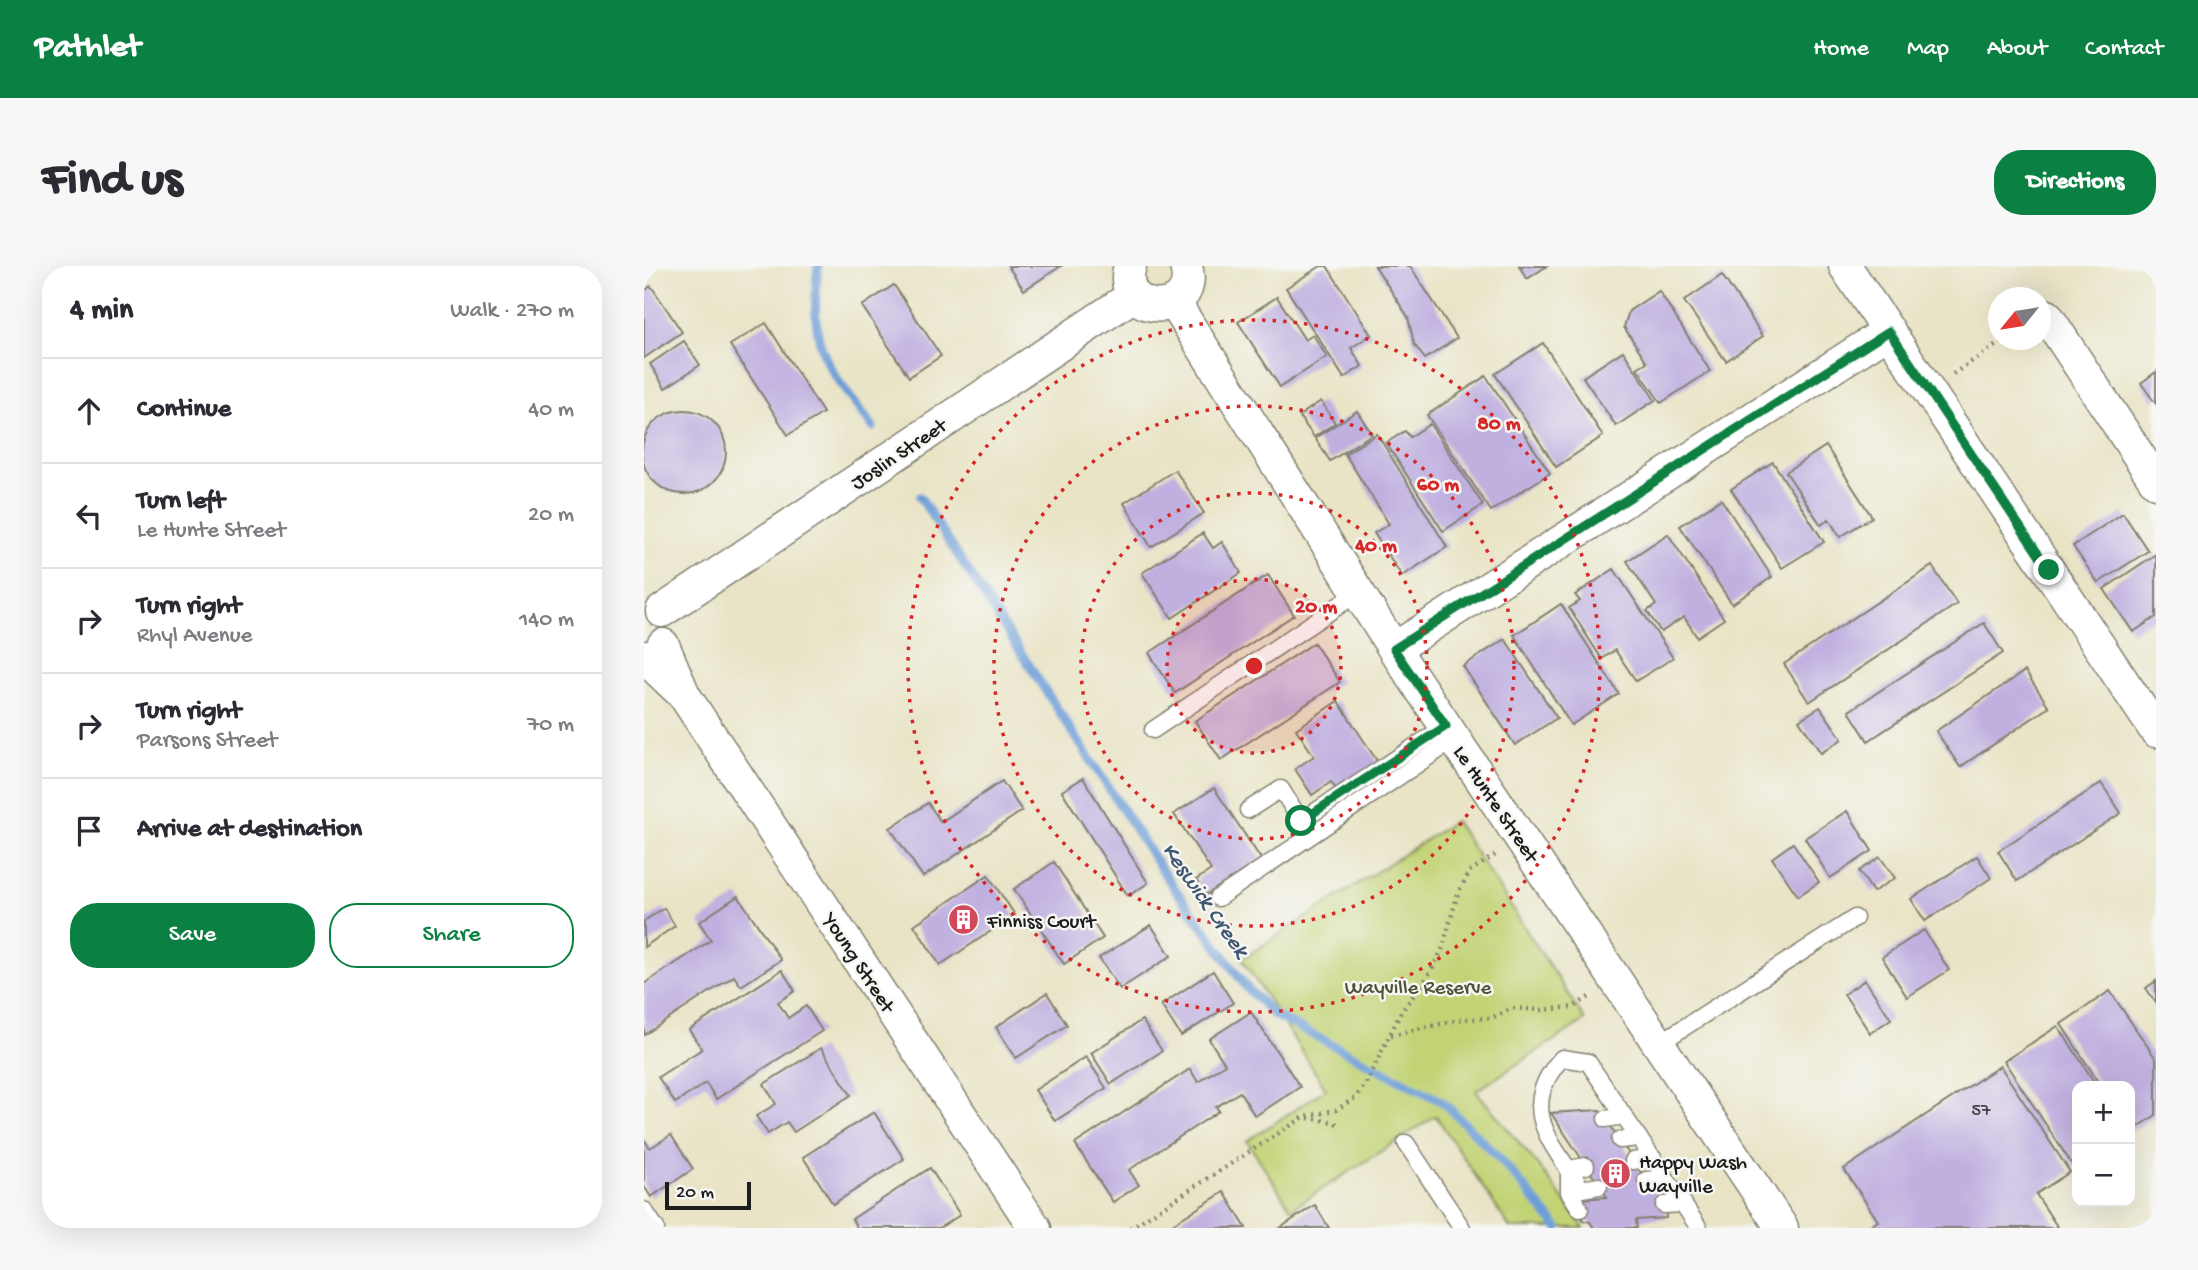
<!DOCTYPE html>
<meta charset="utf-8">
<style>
:root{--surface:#fff;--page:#f7f7f7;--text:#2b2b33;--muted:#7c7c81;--line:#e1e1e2;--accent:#0b8043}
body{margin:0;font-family:"Gochi Hand",sans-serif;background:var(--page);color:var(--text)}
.controls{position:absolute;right:21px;bottom:21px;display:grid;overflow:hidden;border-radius:14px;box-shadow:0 7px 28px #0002}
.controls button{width:63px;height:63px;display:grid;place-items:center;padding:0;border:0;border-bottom:2px solid var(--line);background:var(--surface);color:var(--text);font:35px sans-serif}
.compass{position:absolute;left:1344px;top:21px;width:63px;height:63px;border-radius:50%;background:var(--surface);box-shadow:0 7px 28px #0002;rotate:240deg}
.scale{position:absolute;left:21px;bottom:18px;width:86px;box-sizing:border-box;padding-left:7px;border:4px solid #1c1c1c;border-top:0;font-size:19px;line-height:24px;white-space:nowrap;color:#1c1c1c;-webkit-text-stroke:5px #f6f6f2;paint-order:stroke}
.stop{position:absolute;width:21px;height:21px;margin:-16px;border:5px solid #0b8043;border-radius:50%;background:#fff}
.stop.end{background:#0b8043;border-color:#fff;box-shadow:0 2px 7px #0008}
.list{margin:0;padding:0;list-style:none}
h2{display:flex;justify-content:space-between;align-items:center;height:91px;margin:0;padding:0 28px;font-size:30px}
h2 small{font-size:23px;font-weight:400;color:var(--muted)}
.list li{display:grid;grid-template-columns:46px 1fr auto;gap:21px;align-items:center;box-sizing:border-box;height:105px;padding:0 28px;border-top:2px solid var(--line)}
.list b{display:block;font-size:26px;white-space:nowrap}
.list p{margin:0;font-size:23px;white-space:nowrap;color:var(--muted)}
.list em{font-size:23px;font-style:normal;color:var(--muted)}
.actions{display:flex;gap:14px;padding:21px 28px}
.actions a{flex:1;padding:16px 0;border:2px solid var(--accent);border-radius:28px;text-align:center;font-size:24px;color:var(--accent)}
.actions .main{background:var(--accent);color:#fff}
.icon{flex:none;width:38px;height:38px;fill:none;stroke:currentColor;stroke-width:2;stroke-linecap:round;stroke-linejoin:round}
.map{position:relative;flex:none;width:1512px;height:962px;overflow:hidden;border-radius:28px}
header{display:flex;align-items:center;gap:42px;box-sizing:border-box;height:98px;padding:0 35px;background:var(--accent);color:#fff}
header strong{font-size:33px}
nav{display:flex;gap:38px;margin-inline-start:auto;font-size:24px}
.intro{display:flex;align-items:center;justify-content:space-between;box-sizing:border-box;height:168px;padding:0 42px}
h1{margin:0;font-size:49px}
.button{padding:18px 32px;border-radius:28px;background:var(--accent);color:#fff;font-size:24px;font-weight:700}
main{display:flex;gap:42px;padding:0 42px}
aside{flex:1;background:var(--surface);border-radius:28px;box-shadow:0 7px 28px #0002}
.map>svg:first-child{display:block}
</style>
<header>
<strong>Pathlet</strong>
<nav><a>Home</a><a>Map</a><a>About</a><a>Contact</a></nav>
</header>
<div class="intro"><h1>Find us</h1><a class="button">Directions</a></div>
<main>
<aside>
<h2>4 min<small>Walk · 270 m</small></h2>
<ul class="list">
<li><svg class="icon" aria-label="ahead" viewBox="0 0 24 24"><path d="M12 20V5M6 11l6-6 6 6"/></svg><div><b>Continue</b></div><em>40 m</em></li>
<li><svg class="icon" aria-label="left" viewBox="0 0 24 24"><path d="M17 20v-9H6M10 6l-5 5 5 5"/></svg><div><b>Turn left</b><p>Le Hunte Street</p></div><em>20 m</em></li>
<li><svg class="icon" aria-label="right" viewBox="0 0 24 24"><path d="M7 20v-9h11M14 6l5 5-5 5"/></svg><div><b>Turn right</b><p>Rhyl Avenue</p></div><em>140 m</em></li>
<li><svg class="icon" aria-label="right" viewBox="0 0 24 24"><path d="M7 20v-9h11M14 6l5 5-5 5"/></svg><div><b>Turn right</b><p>Parsons Street</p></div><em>70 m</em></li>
<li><svg class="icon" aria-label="arrive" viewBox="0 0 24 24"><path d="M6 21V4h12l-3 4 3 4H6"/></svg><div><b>Arrive at destination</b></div></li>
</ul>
<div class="actions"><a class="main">Save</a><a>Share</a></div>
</aside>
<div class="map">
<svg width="1512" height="962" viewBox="0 0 1512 962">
<rect width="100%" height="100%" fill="#f6f6f2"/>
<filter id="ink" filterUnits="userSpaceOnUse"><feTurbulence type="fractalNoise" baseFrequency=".0143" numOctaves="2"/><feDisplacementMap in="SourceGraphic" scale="14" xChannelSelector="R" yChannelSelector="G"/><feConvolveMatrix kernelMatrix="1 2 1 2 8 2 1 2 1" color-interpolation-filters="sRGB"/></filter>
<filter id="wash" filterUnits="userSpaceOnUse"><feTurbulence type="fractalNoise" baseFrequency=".00686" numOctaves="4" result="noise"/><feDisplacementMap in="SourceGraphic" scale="28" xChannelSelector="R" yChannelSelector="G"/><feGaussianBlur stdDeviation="1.57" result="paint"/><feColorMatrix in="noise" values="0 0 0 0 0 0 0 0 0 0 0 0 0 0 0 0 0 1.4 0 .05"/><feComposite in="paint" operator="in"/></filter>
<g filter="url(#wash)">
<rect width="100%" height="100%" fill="#e9e4c6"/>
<path fill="#c2d375" stroke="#6f7848" stroke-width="2" d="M811 555 941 754 832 825 894 899 940 962H866L792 850 647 943 603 875 682 823 598 693Z"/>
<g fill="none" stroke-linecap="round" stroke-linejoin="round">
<g stroke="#6d9ed8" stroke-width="9">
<path d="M174 0C165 82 180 98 229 161"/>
<path d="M276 231 521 609 603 722 630 749 799 836 858 895 914 962"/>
</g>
</g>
<g id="blocks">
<g fill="#c0b0e0">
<path d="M364 0H417L380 24Z"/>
<path d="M677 0H683L727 69 707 82 718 100 700 112 642 22Z"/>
<path d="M731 0H766L813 72 781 93 770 78 764 51Z"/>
<path d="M875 0H903L883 13Z"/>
<path d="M1078 9 1119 70 1082 95 1040 35Z"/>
<path d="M250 19 297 90 265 111 218 40Z"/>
<path d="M7 20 38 66 0 92V25Z"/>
<path d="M1015 25 1066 105 1017 137 993 102 1003 96 980 61 985 45Z"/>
<path d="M633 31 661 74 669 69 683 91 636 121 594 56Z"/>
<path d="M122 57 179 147 144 169 86 79Z"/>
<path d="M40 75 56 99 21 122 6 98Z"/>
<path d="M899 77 959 170 912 201 851 108Z"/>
<path d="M979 85 1011 134 972 160 939 111Z"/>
<path d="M1512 106V138L1497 117Z"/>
<path d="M842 110 906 207 847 245 783 149Z"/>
<path d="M677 135 691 157 670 171 655 150Z"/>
<circle cx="40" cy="186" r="42"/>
<path d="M713 145 728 168 686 195 671 172Z"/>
<path d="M786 158 839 239 799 265 742 177 761 165 766 171Z"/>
<path d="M733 168 803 281 758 310 730 267 745 258 701 188Z"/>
<path d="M1182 180 1228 251 1196 271 1185 253 1177 259 1142 206Z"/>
<path d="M1129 196 1180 276 1138 302 1087 223Z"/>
<path d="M531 204 560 247 507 281 480 237Z"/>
<path d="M1077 233 1128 311 1088 338 1036 260Z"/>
<path d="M1479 247 1504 285 1454 317 1429 280Z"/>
<path d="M559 267 569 282 578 276 597 307 528 352 498 307Z"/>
<path d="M1024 268 1080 353 1053 371 1040 351 1017 366 1003 345 1012 339 983 295Z"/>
<path d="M1512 288V351L1489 366 1460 323Z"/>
<path d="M1288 300 1313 338 1165 436 1140 398Z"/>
<path d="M970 303 1029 392 992 415 971 384 958 393 925 342 936 335 931 329Z"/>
<path d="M624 309 650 349 531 427 505 387Z"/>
<path d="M917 338 975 428 927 459 870 369Z"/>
<path d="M1340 357 1359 387 1224 475 1205 445Z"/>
<path d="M861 373 913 452 871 479 819 400Z"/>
<path d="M670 377 696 416 577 494 551 455Z"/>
<path d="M1381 405 1405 441 1316 501 1292 465Z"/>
<path d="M694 435 735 498 694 525 687 516 668 529 651 503 670 490 652 463Z"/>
<path d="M1176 441 1198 473 1177 487 1155 454Z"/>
<path d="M439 512 504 617 484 630 418 525Z"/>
<path d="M358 515 378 545 279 611 246 562 284 537 297 556Z"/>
<path d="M1457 517 1477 547 1373 615 1354 585Z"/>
<path d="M570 522 617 593 562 629 552 614 567 604 530 548Z"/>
<path d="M1203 545 1228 585 1186 612 1161 572Z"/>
<path d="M1149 577 1175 616 1154 630 1128 592Z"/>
<path d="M1333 590 1347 612 1281 655 1267 633Z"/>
<path d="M1236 591 1251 612 1229 626 1215 605Z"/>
<path d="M410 596 459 672 420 698 370 623Z"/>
<path d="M344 609 371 649 296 699 270 659Z"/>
<path d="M94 630 137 694 97 720 90 710 0 769V718L67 674 55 656Z"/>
<path d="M20 642 31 660 0 681V655Z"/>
<path d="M507 659 527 690 476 723 455 692Z"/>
<path d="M1280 664 1305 704 1263 731 1238 691Z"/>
<path d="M138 704 151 725 134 736 144 752 162 740 178 765 72 833 62 817 31 837 14 811 58 783 45 764Z"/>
<path d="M569 705 589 737 537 770 517 739Z"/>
<path d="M1221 714 1247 753 1226 767 1200 728Z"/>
<path d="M1512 715V737L1502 722Z"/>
<path d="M1466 725 1512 793V849L1487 866 1486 820H1457L1417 758Z"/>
<path d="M403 727 423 759 372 792 352 761Z"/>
<path d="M607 746 656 821 611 850 596 826 572 841 575 845 485 904 495 919 469 936 431 878 546 803 554 816 581 798 565 773Z"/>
<path d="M498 754 518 785 467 818 447 787Z"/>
<path d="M1414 760 1453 820H1433V906L1360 795Z"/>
<path d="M177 782 207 829 150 866 143 856 124 868 112 850 132 838 120 818Z"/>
<path d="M442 791 462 822 411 855 391 824Z"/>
<path d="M1356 800 1426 906 1392 928 1414 962H1223L1234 955 1200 903Z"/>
<path d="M956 844 1011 928 1020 927 1022 952 992 954 993 962H950L946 956 938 954 935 933 963 931 907 847Z"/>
<path d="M230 846 260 893 189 938 159 891Z"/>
<path d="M27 869 49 903 7 931 0 920V873L6 882Z"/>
<path d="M286 902 316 949 295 962H213L208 953Z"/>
<path d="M580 926 602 962H522Z"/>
<path d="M671 939 685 962H636Z"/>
</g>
</g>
</g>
<g filter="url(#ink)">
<use href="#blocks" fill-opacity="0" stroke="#828071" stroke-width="2"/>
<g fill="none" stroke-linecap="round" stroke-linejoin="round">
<defs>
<g id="service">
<path d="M509 464 715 326"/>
<path d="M604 544 637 523 657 555 802 460"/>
<path d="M574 632 811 473"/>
<path d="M1014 778 1211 652"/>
<path d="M962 853 980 850"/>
<path d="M976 874 995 872"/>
<path d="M762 877 818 962"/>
<path d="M989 895 1009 892"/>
<path d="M1002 914 1022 912"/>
<path d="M955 920 938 923C908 878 872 842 918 792L944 796 1055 962"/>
<path d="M1020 939 1040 938"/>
<path d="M936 943 925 926V903L942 900"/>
<path d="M0 944 12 962"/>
</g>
<g id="minor">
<path d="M486 0C470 50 557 55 542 0"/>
<path d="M1201 0 1512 465"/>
<path d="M530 36 750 383 1138 962"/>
<path d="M1403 50 1512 216"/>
<path d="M18 345 490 29"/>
<path d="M750 383 1245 65"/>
<path d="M0 391 40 429 19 379"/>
<path d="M40 429 391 962"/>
</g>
</defs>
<use href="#service" stroke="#828071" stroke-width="19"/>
<use href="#minor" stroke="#828071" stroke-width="35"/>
<g stroke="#828071" stroke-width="4.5" stroke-dasharray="2 5" stroke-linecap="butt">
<path d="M1309 108 1360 74"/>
<path d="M747 769 819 753 847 752 869 742 897 744 929 741 947 730"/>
<path d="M664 852 690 856 697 861"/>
<path d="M486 962 660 851 692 844 711 832 721 819 757 746 783 712 798 684 814 627 826 605 853 588"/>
</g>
<use href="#service" stroke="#fff" stroke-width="16"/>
<use href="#minor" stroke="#fff" stroke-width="32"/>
</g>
</g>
<g fill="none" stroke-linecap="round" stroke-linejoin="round" filter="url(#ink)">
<path stroke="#0b8043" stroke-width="9" d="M657 555 802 460 750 383 1245 65 1405 304"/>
</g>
<circle cx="610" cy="400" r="87" fill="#d62828" fill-opacity=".12"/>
<g fill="none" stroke="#d62828" stroke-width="3.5" stroke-dasharray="3.5 7">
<circle cx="610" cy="400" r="87"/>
<circle cx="610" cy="400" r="173"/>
<circle cx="610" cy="400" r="260"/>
<circle cx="610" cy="400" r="346"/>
</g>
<defs>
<symbol id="building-disc" viewBox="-11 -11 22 22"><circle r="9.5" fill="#d1495b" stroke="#f6f6f2"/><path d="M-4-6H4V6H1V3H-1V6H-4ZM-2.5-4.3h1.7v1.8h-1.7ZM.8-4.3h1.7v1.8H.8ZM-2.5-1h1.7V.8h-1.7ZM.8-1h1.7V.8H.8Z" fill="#fff"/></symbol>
</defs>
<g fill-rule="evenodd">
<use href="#building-disc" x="302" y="636" width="35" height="35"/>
<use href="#building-disc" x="954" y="890" width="35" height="35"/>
</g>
<g text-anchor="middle" stroke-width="5" stroke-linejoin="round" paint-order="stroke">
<g font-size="18" fill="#45414d">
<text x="1337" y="849">57</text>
</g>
<g font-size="21" fill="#1c1c1c" stroke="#f6f6f2">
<text transform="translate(254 187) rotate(-34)" y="7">Joslin Street</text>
<text transform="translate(853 537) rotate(56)" y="7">Le Hunte Street</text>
<text transform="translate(216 696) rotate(57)" y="7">Young Street</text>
</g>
<g font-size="21" fill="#1c1c1c" stroke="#f6f6f2" text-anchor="start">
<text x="343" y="661">Finniss Court</text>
<text x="995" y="902">Happy Wash<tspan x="995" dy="24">Wayville</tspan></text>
</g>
<g font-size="21" fill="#4e5337" stroke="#f6f6f2">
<text x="774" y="727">Wayville Reserve</text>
</g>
<g font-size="23" font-style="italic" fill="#405671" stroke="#f6f6f2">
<text transform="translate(563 633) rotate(55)" y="8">Keswick Creek</text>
</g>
</g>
<circle cx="610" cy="400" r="10" fill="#d62828" stroke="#f6f6f2" stroke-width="3.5"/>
<g font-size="21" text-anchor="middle" font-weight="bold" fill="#d62828" stroke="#f6f6f2" stroke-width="5" stroke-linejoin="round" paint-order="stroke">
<text x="855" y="163">80 m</text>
<text x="794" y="224">60 m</text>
<text x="732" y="285">40 m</text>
<text x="672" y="346">20 m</text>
</g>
</svg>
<div class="controls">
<button>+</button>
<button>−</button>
</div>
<svg class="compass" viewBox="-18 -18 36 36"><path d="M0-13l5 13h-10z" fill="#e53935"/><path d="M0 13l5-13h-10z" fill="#7c7c81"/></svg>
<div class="scale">20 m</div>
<div class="stop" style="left:657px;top:555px"></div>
<div class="stop end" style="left:1405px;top:304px"></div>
</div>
</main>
